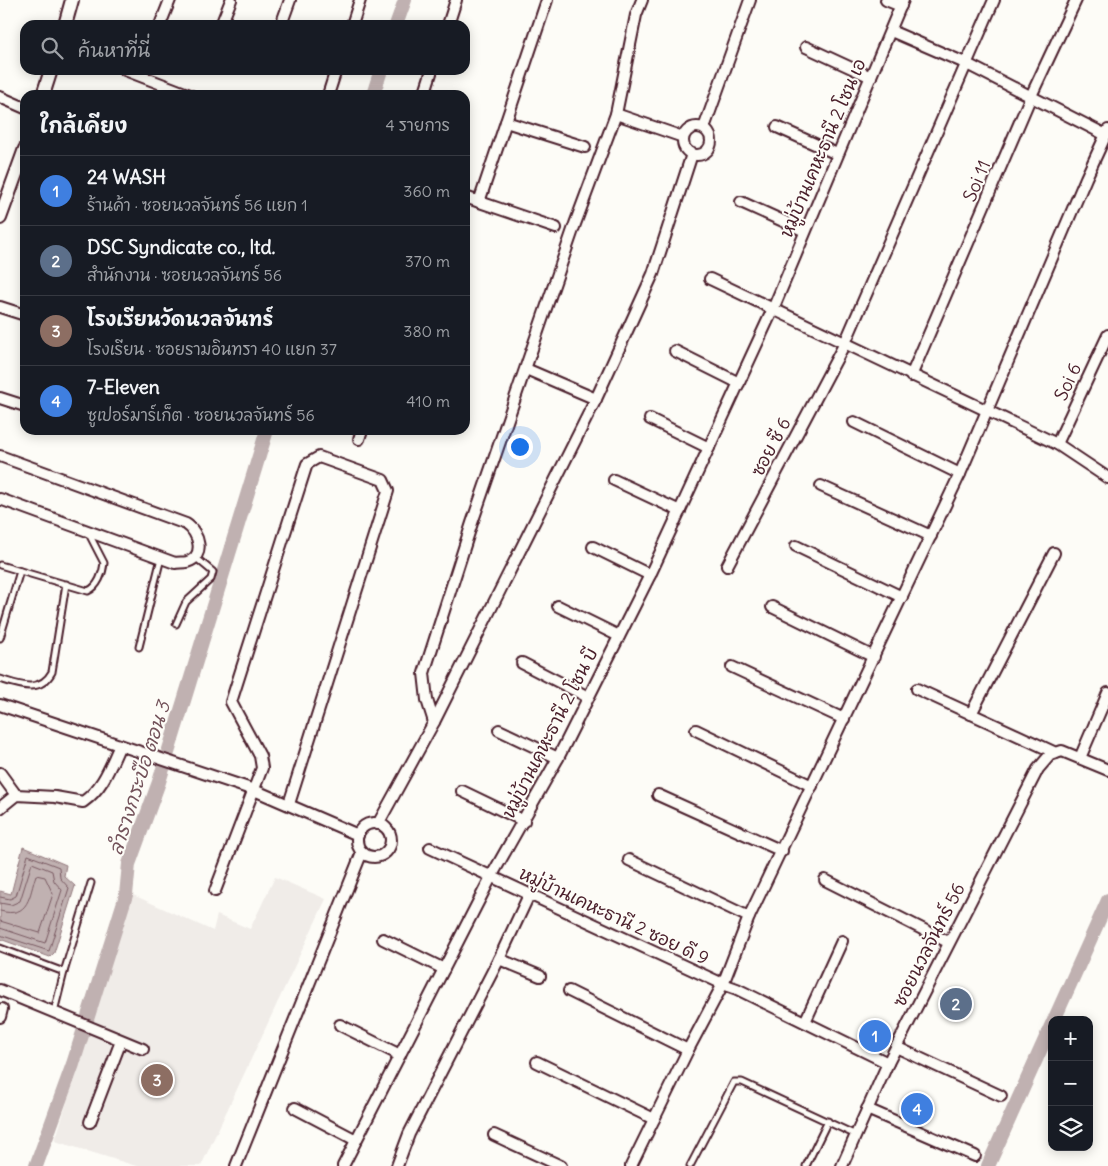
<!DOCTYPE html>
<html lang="th">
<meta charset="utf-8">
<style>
:root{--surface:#171b24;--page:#20242c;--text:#f1f3f6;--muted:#9ea1a6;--line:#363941;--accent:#1f6fb2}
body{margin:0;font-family:Delius,"Playpen Sans Thai",sans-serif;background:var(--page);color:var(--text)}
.controls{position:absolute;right:15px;bottom:15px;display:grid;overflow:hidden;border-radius:10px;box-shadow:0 2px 12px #0003}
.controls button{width:45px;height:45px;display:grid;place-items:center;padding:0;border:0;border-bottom:1px solid var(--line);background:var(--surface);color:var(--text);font:25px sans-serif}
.you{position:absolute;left:519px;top:446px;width:18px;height:18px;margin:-12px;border:4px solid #fff;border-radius:50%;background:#1a73e8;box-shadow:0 0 0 8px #1a73e833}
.badge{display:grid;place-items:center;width:32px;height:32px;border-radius:50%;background:var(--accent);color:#fff;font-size:16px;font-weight:700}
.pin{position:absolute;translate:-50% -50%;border:2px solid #fff;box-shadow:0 1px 5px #0006}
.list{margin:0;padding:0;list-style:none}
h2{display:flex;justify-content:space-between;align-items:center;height:65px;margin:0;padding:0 20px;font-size:21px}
h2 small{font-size:16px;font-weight:400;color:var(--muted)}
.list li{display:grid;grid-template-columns:32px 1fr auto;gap:15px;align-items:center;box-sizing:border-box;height:70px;padding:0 20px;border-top:1px solid var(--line)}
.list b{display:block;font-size:19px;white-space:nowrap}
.list p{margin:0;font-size:16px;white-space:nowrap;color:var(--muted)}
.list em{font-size:16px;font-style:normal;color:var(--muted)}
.icon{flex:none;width:28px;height:28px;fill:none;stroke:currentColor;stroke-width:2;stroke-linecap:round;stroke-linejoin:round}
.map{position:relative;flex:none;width:1108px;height:1166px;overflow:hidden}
.search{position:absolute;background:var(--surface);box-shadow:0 2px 12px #0003;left:20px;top:20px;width:450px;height:55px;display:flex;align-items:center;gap:12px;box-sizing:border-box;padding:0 18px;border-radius:15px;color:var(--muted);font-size:19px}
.panel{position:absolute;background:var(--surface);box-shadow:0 2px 12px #0003;left:20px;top:90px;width:450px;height:345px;border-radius:15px}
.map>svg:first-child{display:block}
</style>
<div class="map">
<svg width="1108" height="1166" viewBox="0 0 1108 1166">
<rect width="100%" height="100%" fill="#fdfcf7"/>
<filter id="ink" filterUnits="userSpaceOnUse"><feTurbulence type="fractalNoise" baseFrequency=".02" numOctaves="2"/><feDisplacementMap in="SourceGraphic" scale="10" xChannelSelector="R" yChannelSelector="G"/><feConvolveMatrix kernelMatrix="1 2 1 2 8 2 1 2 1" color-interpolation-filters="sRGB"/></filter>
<g filter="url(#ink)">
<path fill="#f0ece8" d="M275 877 326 899 201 1166H136L55 1141 131 894 213 931 217 915 250 929Z"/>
<path fill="#c0b1b1" stroke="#91777b" d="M23 847 66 865 64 876 75 886 54 953 50 957 0 939V891L11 894Z"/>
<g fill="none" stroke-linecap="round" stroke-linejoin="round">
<g stroke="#795961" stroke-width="1">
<path d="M0 897 10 899 16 896 28 855 59 867 60 878 69 888 49 951 0 935"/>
<path d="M0 903 11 905 20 901 32 863 52 871 54 881 62 890 45 943 0 928"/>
<path d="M0 911C30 919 29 895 36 875L45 877 53 894 40 933 0 921"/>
</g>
<g stroke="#c0b1b1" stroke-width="14">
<path d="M396 25 405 0"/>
<path d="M373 95 381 70"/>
<path d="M1054 1020 1108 900"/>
<path d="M36 1166 73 1064 126 895 129 864 159 782 267 430"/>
<path d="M988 1166 1052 1024"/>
</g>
<defs>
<g id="service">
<path d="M0 565 88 591C98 587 103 573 104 563L88 532"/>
<path d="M176 624 186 602 211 579 213 572 195 557"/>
<path d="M0 638 20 571"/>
<path d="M139 647 161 558"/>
<path d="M0 679C19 685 40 694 52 672L66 584"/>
<path d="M0 948 64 972 91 883"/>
<path d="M54 1012 64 972"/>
<path d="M690 1166 734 1082H742L856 1135"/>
<path d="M806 1166 828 1121"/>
</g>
<g id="minor">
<path d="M886 0 901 6"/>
<path d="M160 25 170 0"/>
<path d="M221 25 231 0"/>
<path d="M281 25 290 0"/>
<path d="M352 25 360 0"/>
<path d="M448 25 456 0"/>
<path d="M891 31 965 63 1106 135"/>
<path d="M806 47 871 77"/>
<path d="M125 70 190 95"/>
<path d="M328 95 336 70"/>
<path d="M424 95 432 70"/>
<path d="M0 97 25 108"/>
<path d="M616 114 683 137"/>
<path d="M506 122 585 147"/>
<circle cx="697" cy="141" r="14"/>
<path d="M777 127 837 154"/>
<path d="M704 128 750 0"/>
<path d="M465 197 556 228"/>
<path d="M479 202 547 0"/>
<path d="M741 202 805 231"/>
<path d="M710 279 1057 444 1108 478"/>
<path d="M0 307 25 315"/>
<path d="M675 351 739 383"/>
<path d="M526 369 596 399"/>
<path d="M911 376 1031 96 1076 0"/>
<path d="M0 398 25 406"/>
<path d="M650 419 709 448"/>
<path d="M854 422 960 474"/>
<path d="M359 439 362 430"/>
<path d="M1057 444 1108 335"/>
<path d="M0 456 186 524C199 532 206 557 187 562 183 563 178 562 175 563L0 499"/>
<path d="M614 480 680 511"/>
<path d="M821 486 931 536"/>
<path d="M796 546 902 597"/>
<path d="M593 547 650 575"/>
<path d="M727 566 845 343 994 0"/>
<path d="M558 606 619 636"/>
<path d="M772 607 874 657"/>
<path d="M522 663 588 697"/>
<path d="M732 667 844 719"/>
<path d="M917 689 1056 753"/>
<path d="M0 705 254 790 358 835"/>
<path d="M971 714 1054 553"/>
<path d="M434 722 427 700 424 673 472 523 575 224 616 114 636 15 642 0"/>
<path d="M499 730 558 758"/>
<path d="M696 730 812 786"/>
<path d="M1080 758 1108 693"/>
<path d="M0 773 16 795"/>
<path d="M462 791 524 821"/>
<path d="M658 795 782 851"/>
<path d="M0 808 16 795 55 797 83 802C103 788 110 767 120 745"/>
<circle cx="374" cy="840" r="17"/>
<path d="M378 824 434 722 596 399 653 274 692 154"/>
<path d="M430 848 723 984 737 989 888 1063"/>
<path d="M629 860 749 917"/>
<path d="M825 880 948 942"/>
<path d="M215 891 262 768 260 756 231 702 305 470 307 464 319 457 383 480 388 491 289 804"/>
<path d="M383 939 444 969"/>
<path d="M499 959 529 895"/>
<path d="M0 990 143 1049"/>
<path d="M569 991 688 1050"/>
<path d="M0 1017 2 1009"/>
<path d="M805 1022 842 941"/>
<path d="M340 1025 400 1055"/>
<path d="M896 1047 1001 1096"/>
<path d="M537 1062 654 1119"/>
<path d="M295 1108 356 1140"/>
<path d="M867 1109 975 1156"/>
<path d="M90 1122 121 1041"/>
<path d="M494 1135 561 1166"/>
<path d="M236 1166 362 852"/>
<path d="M343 1166 491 877 558 758 650 575 773 309 903 0"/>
<path d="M397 1166 409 1134 499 959 540 976"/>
<path d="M631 1166 688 1050 723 984 749 917 960 474 1086 178 1108 130"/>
<path d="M842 1166 888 1063 1038 769 1050 755 1062 751 1108 770"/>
</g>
<g id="tertiary">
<path d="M65 25 72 0"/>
<path d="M43 95 51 70"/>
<path d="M0 218 25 149"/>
</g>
</defs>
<use href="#service" stroke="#4a1f2b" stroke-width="9"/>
<use href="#minor" stroke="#4a1f2b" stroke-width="14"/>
<use href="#tertiary" stroke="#4a1f2b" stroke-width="16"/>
<use href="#service" stroke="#fdfcf7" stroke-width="5"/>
<use href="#minor" stroke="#fdfcf7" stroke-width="10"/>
<use href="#tertiary" stroke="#fdfcf7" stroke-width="12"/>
</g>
</g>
<g text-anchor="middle" stroke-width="4" stroke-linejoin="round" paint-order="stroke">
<g font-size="18" fill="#4a1f2b" stroke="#fdfcf7">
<text transform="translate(823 148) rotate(-67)" y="6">หมู่บ้านเคหะธานี 2 โซน เอ</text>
<text transform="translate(977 181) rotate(-67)" y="6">Soi 11</text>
<text transform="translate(1068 382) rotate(-65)" y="6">Soi 6</text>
<text transform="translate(771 447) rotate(-62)" y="6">ซอย ซี 6</text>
<text transform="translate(550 733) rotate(-63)" y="6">หมู่บ้านเคหะธานี 2 โซน บี</text>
<text transform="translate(614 916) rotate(25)" y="6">หมู่บ้านเคหะธานี 2 ซอย ดี 9</text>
<text transform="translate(929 945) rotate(-63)" y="6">ซอยนวลจันทร์ 56</text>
</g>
<g font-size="19" font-style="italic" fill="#73525a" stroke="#fdfcf7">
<text transform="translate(139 778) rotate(-72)" y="7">ลำรางกระบือ ตอน 3</text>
</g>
</g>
</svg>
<div class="controls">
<button>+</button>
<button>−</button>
<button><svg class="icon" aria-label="layers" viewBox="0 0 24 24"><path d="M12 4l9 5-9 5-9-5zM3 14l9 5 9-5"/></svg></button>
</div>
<div class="you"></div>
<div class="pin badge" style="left:875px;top:1036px;background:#3f7fe0">1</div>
<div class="pin badge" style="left:956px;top:1004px;background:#5c6f8a">2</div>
<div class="pin badge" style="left:157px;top:1080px;background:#8d6e63">3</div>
<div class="pin badge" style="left:917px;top:1109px;background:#3f7fe0">4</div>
<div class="search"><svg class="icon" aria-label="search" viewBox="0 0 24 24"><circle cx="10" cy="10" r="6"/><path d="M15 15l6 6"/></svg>ค้นหาที่นี่</div>
<section class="panel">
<h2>ใกล้เคียง<small>4 รายการ</small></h2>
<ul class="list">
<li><span class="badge" style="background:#3f7fe0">1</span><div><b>24 WASH</b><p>ร้านค้า · ซอยนวลจันทร์ 56 แยก 1</p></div><em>360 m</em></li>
<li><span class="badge" style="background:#5c6f8a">2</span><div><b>DSC Syndicate co., ltd.</b><p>สำนักงาน · ซอยนวลจันทร์ 56</p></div><em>370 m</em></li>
<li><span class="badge" style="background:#8d6e63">3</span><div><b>โรงเรียนวัดนวลจันทร์</b><p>โรงเรียน · ซอยรามอินทรา 40 แยก 37</p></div><em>380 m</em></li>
<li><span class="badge" style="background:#3f7fe0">4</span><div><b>7-Eleven</b><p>ซูเปอร์มาร์เก็ต · ซอยนวลจันทร์ 56</p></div><em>410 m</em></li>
</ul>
</section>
</div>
